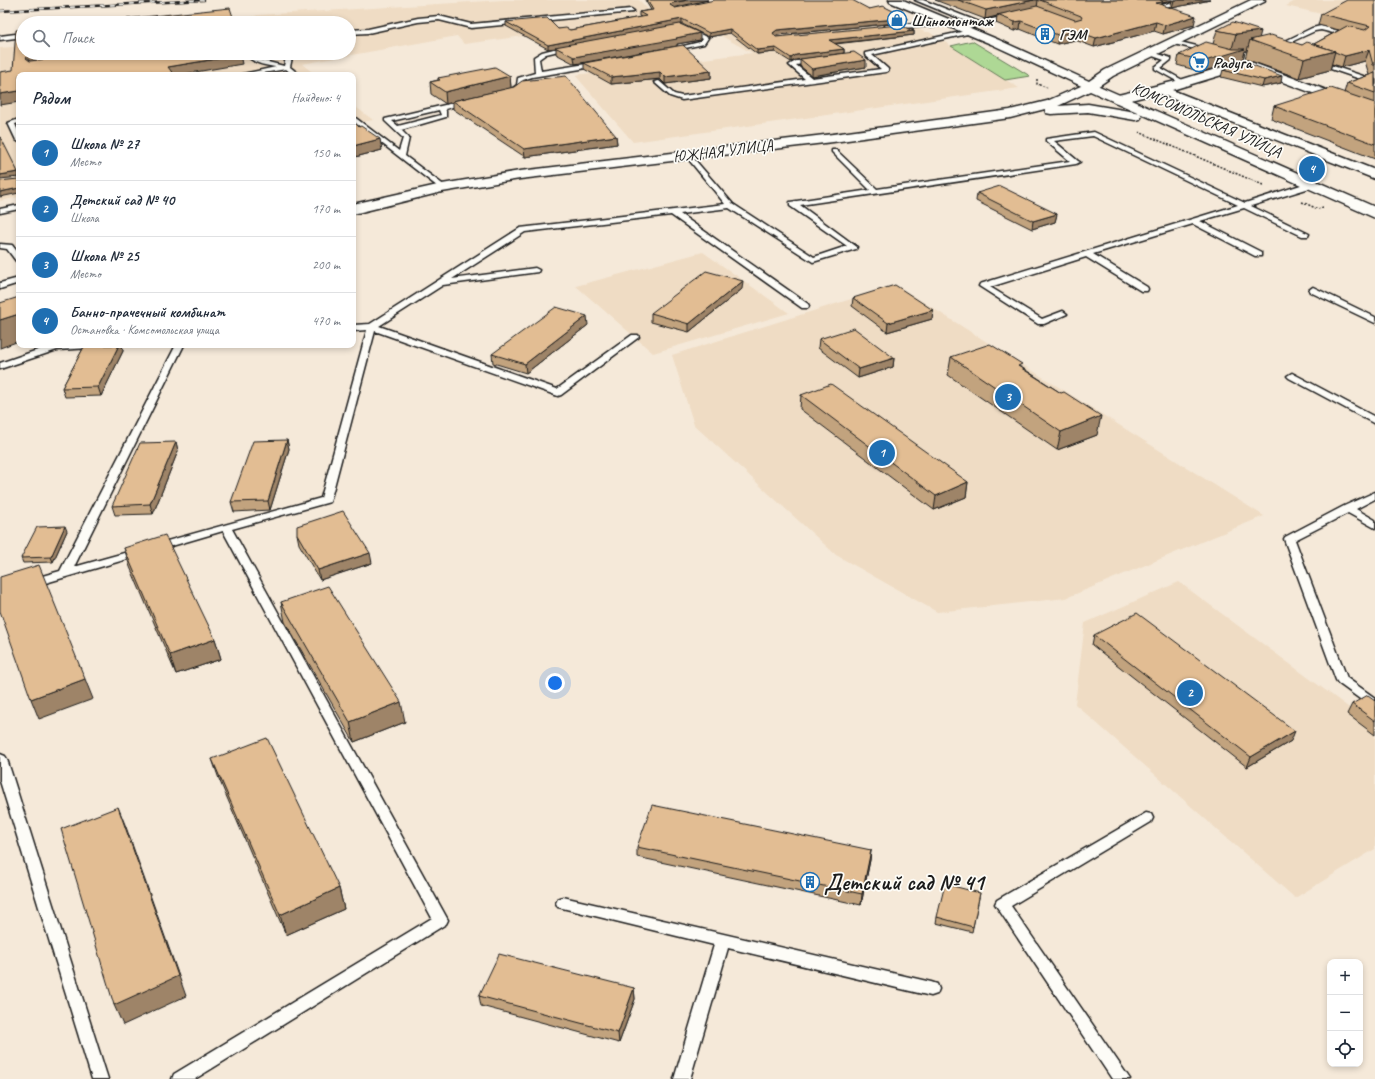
<!DOCTYPE html>
<html lang="ru">
<meta charset="utf-8">
<style>
:root{--surface:#fff;--page:#f2f2f3;--text:#1f2937;--muted:#747a83;--line:#e0e1e3;--accent:#1f6fb2}
body{margin:0;font-family:Caveat,sans-serif;background:var(--page);color:var(--text)}
.controls{position:absolute;right:12px;bottom:12px;display:grid;overflow:hidden;border-radius:8px;box-shadow:0 2px 6px #0003}
.controls button{width:36px;height:36px;display:grid;place-items:center;padding:0;border:0;border-bottom:1px solid var(--line);background:var(--surface);color:var(--text);font:20px sans-serif}
.you{position:absolute;left:555px;top:683px;width:14px;height:14px;margin:-10px;border:3px solid #fff;border-radius:50%;background:#1a73e8;box-shadow:0 0 0 6px #1a73e833}
.badge{display:grid;place-items:center;width:26px;height:26px;border-radius:50%;background:var(--accent);color:#fff;font-size:13px;font-weight:700}
.pin{position:absolute;translate:-50% -50%;border:2px solid #fff;box-shadow:0 1px 4px #0006}
.list{margin:0;padding:0;list-style:none}
h2{display:flex;justify-content:space-between;align-items:center;height:52px;margin:0;padding:0 16px;font-size:17px}
h2 small{font-size:13px;font-weight:400;color:var(--muted)}
.list li{display:grid;grid-template-columns:26px 1fr auto;gap:12px;align-items:center;box-sizing:border-box;height:56px;padding:0 16px;border-top:1px solid var(--line)}
.list b{display:block;font-size:15px;white-space:nowrap}
.list p{margin:0;font-size:13px;white-space:nowrap;color:var(--muted)}
.list em{font-size:13px;font-style:normal;color:var(--muted)}
.icon{flex:none;width:22px;height:22px;fill:none;stroke:currentColor;stroke-width:2;stroke-linecap:round;stroke-linejoin:round}
.map{position:relative;flex:none;width:1375px;height:1079px;overflow:hidden}
.search{position:absolute;background:var(--surface);box-shadow:0 2px 6px #0003;left:16px;top:16px;width:340px;height:44px;display:flex;align-items:center;gap:10px;box-sizing:border-box;padding:0 14px;border-radius:22px;color:var(--muted);font-size:15px}
.panel{position:absolute;background:var(--surface);box-shadow:0 2px 6px #0003;left:16px;top:72px;width:340px;height:276px;border-radius:8px}
.map>svg:first-child{display:block}
</style>
<div class="map">
<svg width="1375" height="1079" viewBox="0 0 1375 1079">
<rect width="100%" height="100%" fill="#f5e9d9"/>
<filter id="ink" filterUnits="userSpaceOnUse"><feTurbulence type="fractalNoise" baseFrequency=".025" numOctaves="2"/><feDisplacementMap in="SourceGraphic" scale="8" xChannelSelector="R" yChannelSelector="G"/><feConvolveMatrix kernelMatrix="1 2 1 2 8 2 1 2 1" color-interpolation-filters="sRGB"/></filter>
<g filter="url(#ink)">
<g fill="#efdcc4">
<path d="M504 0H639L657 18 464 44 457 36 302 64 316 75H19V197L0 201V48L23 46V53H349V23H231L258 15Z"/>
<path d="M646 0H848L925 32H929L1019 88 633 142 575 75 752 53 691 19Z"/>
<path d="M1297 0H1375V26L1286 6Z"/>
<path d="M353 105 373 120 353 124Z"/>
<path d="M703 252 789 313 653 353 576 286Z"/>
<path d="M896 285 1264 516 1066 598 937 612 836 555 694 425 672 355Z"/>
<path d="M1179 582 1375 727V849L1295 898 1075 704 1085 623Z"/>
</g>
<path fill="#aed895" stroke="#657a58" d="M972 41 1030 76 1005 80 951 46Z"/>
<g fill="none" stroke-linecap="round" stroke-linejoin="round">
<defs>
<g id="service">
<path d="M915 0H923L979 22 1010 15 1013 17 960 30 957 28 958 27 973 24Z"/>
<path d="M1180 0H1189L1166 7 1175 11V13H1171L1159 8 1162 5Z"/>
<path d="M631 9 634 11 633 12 471 28 439 20 418 22 368 33 349 34V30L368 29 418 18 439 16 471 24Z"/>
<path d="M951 22 952 23 949 25 886 29 883 27 886 25Z"/>
<path d="M1321 26 1353 35 1350 37 1321 30 1315 31 1278 48 1273 47 1312 28Z"/>
<path d="M684 28H688L708 38 704 44 671 51V49L700 42 702 39 684 30Z"/>
<path d="M970 30 972 31V33L872 55 888 69V71L886 72 682 100 670 96 654 82 659 81 674 94 682 96 805 79 789 65 796 61 815 60V62L796 65 812 78 881 69 865 55V53Z"/>
<path d="M23 33V37L0 40V36Z"/>
<path d="M1172 40 1213 50 1214 51 1211 53 1170 43 1169 42Z"/>
<path d="M569 45 571 46V48L546 54 539 59 541 71 599 62 602 64 599 66 532 77 523 80 522 87 513 93H509V91L517 85 518 78 535 73 534 57 542 52Z"/>
<path d="M1149 51 1171 58V60L1161 68 1186 82V84H1182L1155 69V67L1164 60 1147 54V52Z"/>
<path d="M245 53H251L260 60 284 66 287 53H293L290 67 300 75H293L286 69 252 75H238L276 67C264 65 253 64 245 53Z"/>
<path d="M1318 61 1375 80V84L1316 64V62Z"/>
<path d="M466 100 468 101V103L445 109 446 111V117L401 130 409 138 405 156 445 186 446 188 442 190 353 121V116L399 151 403 138 385 121V119ZM439 110 441 115 398 126 392 121Z"/>
<path d="M19 119V123L15 124 19 133V142L16 140 8 123Z"/>
<path d="M1094 132 1245 203 1307 183H1313V187L1251 206 1309 234 1308 236H1302L1244 208 1200 221 1261 252V256H1255L1193 224 1093 254 1147 287 1148 289 1147 291H1141L1086 257 990 287 1042 319 1063 311 1067 314 1044 324H1038L979 286 980 284 1238 205 1093 136 1054 141 1078 161 1080 162 1076 164 800 205 857 247 856 249 813 262 729 208 680 214 808 304 809 306 808 308H802L671 215 525 232 452 279 535 268 539 270 538 272 443 285 379 326 557 389 632 335H638L639 337 561 395 558 396 375 331 330 502 232 529 448 920 446 924 195 1079H172L174 1074 432 918 223 531 32 587 28 586 26 583 28 580 60 571 176 345H184L74 567 321 498 367 330 353 331V325L370 324 520 228 725 204 685 155V153H689L733 204 814 257 847 246 790 206V202L870 190 832 152V150H836L877 189 1070 161 1046 141V139Z"/>
<path d="M19 205V209L0 213V209Z"/>
<path d="M0 244 12 245 19 254V261H16L7 249 0 248Z"/>
<path d="M19 278V283L0 289V283Z"/>
<path d="M1313 287 1375 317V323L1310 292 1309 290Z"/>
<path d="M52 345H96L92 348 57 350 0 369V363Z"/>
<path d="M1292 373 1375 417V424L1289 378 1287 376Z"/>
<path d="M1375 492V499L1356 509 1375 520V528L1348 513 1295 540 1347 678 1375 698V709L1371 707 1338 683 1336 680 1284 539 1285 537 1344 506Z"/>
<path d="M0 754 5 756 7 759 108 1079H92L0 781Z"/>
<path d="M1146 813 1151 814 1153 818 1151 822 1011 906 1130 1079H1112L995 904 997 900Z"/>
<path d="M563 897 931 982 937 984 939 989 937 994 931 996 728 948 690 1079H674L714 945 558 907 556 903 558 899Z"/>
</g>
<path id="minor" d="M1245 60 1375 108V116L1245 68 1172 90 1375 170V179L1158 93 1119 103 1114 102 1113 99 1114 96 1180 80Z"/>
<path id="tertiary" d="M889 0H903L999 40 1089 81 1105 70 1251 0H1265L1264 2 1113 76 1094 89 1090 90 991 44 890 2Z"/>
<path id="secondary" d="M1090 82 1375 207V218L1090 91 1058 106 1088 104 1135 112 1140 113 1142 116 1140 119 1135 120 1088 112 1051 114 1046 113 1045 109 1010 118 833 142 520 179 442 192 353 214V204L442 184 520 171 833 134 1010 110 1047 101Z"/>
</defs>
<use href="#service" stroke="#1c1c1c" stroke-width="3"/>
<use href="#minor" stroke="#1c1c1c" stroke-width="3"/>
<use href="#tertiary" stroke="#1c1c1c" stroke-width="3"/>
<use href="#secondary" stroke="#1c1c1c" stroke-width="3"/>
<g stroke="#1c1c1c" stroke-width="1.5" stroke-dasharray="2 1.5" stroke-linecap="butt">
<path d="M1037 79V84L1048 88"/>
<path d="M1139 132 1263 185"/>
<path d="M1302 202 1318 209 1323 207"/>
</g>
<use href="#service" fill="#fdfcf7" fill-rule="evenodd"/>
<use href="#minor" fill="#fdfcf7" fill-rule="evenodd"/>
<use href="#tertiary" fill="#fdfcf7" fill-rule="evenodd"/>
<use href="#secondary" fill="#fdfcf7" fill-rule="evenodd"/>
<defs>
<path id="rail" d="M0 11 204 0"/>
</defs>
<use href="#rail" stroke="#1c1c1c" stroke-width="2.5"/>
<use href="#rail" stroke="#fdfcf7" stroke-width="1.5" stroke-dasharray="5" stroke-linecap="butt"/>
</g>
<g fill="#c2a37e" stroke="#1c1c1c">
<path d="M645 0H708L673 7 675 8 869 9 906 22 777 35 775 36 776 37 914 31V35L835 44 844 49V53L796 60 791 62 775 52 757 54 730 33 709 37 682 24 676 25 700 40 677 44V46L575 64 556 54V48L548 49 506 26V22L558 29 570 30 641 17 639 16V12L651 10Z"/>
<path d="M935 0H1210L1172 8 1170 7 1172 1 1162 3V5L1194 25 1163 34 1154 31 1094 47 1075 40 1057 44 1020 29 1014 31 996 23 997 16 985 19Z"/>
<path d="M1375 0V159L1271 119 1274 106 1344 93 1347 83 1369 75 1365 61 1342 67 1332 64 1330 70 1299 78 1245 59 1247 51H1245L1243 59 1202 72 1177 65 1179 55 1213 44 1217 30 1302 45 1314 44 1339 30 1318 25 1321 14Z"/>
<path d="M800 59 866 67 812 76 800 66Z"/>
<path d="M584 63 711 71V78L665 84 660 79 611 84 584 69Z"/>
<path d="M1223 70 1281 83 1262 87 1221 77Z"/>
<path d="M510 76 511 88 616 136 617 144 525 157 453 109V102L446 104 431 94 430 82 438 80V78Z"/>
<path d="M353 121 382 150 355 157 353 155Z"/>
<path d="M977 193 1057 214 1055 222 1032 229 976 201Z"/>
<path d="M742 289 689 332 651 322V313Z"/>
<path d="M853 298 933 310 932 319 887 332 852 306Z"/>
<path d="M588 325 526 373 493 363 492 354Z"/>
<path d="M819 339 894 358 893 367 858 378 818 348Z"/>
<path d="M85 345H122L123 351 101 396 65 397 62 388Z"/>
<path d="M951 357 1021 367 1061 393 1097 435 1057 450 948 375Z"/>
<path d="M801 395 968 482 966 497 934 510 800 409Z"/>
<path d="M287 440 289 449 270 510 234 512 231 502Z"/>
<path d="M176 442 178 451 153 514 115 515 112 506Z"/>
<path d="M67 531 53 562 23 563 21 558Z"/>
<path d="M297 534 372 563 320 580 299 544Z"/>
<path d="M124 548 215 639 221 659 176 674 130 567Z"/>
<path d="M281 602 405 722 354 742 285 622Z"/>
<path d="M1094 635 1291 741 1247 767 1092 645Z"/>
<path d="M1375 700V735L1347 714 1352 704Z"/>
<path d="M212 759 339 888 344 909 286 935 219 779Z"/>
<path d="M637 847 871 850 870 860 861 905 637 857Z"/>
<path d="M980 893 972 932 936 923 937 917Z"/>
<path d="M634 988 635 999 619 1043 481 1006 479 996Z"/>
</g>
<g fill="#9e8467" stroke="#1c1c1c">
<path d="M688 0H708L672 8 670 5 672 3Z"/>
<path d="M1034 0H1038L1037 8 997 15V16L985 19 986 10Z"/>
<path d="M1159 0H1172V1L1162 3 1161 10 1156 3Z"/>
<path d="M1174 0H1210L1172 8Z"/>
<path d="M1196 16 1194 25 1163 34 1165 25Z"/>
<path d="M907 18 906 22 777 35 773 38V33L777 30Z"/>
<path d="M682 19V24L557 48 555 47 556 48 548 49V45Z"/>
<path d="M1021 21 1020 29 1014 31 1015 22Z"/>
<path d="M1156 22 1154 31 1094 47 1096 38Z"/>
<path d="M730 29V33L709 37V33Z"/>
<path d="M914 31V35L829 44V40Z"/>
<path d="M1076 31 1075 40 1057 44 1058 35Z"/>
<path d="M1261 31 1258 43 1250 40 1247 51H1245L1243 59 1202 72 1205 61 1231 52 1236 34Z"/>
<path d="M700 33V40L677 44V46L575 64 574 57 676 38Z"/>
<path d="M776 48 775 52 757 54V50Z"/>
<path d="M844 49V53L796 60 791 62V58L796 55Z"/>
<path d="M1369 50 1365 61 1342 67 1345 56Z"/>
<path d="M1335 51 1330 70 1299 78 1304 59Z"/>
<path d="M38 53H114L29 67 26 58 30 54Z"/>
<path d="M240 55 242 64 178 75H170L168 67Z"/>
<path d="M866 60V67L812 76V69Z"/>
<path d="M711 71V78L665 84V77Z"/>
<path d="M133 72 134 75H118Z"/>
<path d="M660 72V79L611 84V77Z"/>
<path d="M510 76 511 88 453 101V102L446 104 445 92Z"/>
<path d="M1282 76 1281 83 1262 87 1264 80Z"/>
<path d="M19 91V102L0 105V94Z"/>
<path d="M616 136 617 144 525 157 524 149Z"/>
<path d="M380 139 382 150 355 157 353 146Z"/>
<path d="M18 172 19 177 0 179V175Z"/>
<path d="M19 188V193L0 197V192Z"/>
<path d="M1057 214 1055 222 1032 229 1033 221Z"/>
<path d="M743 281 742 289 689 332V324Z"/>
<path d="M933 310 932 319 887 332 888 323Z"/>
<path d="M19 314V341L0 348V320Z"/>
<path d="M587 316 588 325 526 373 525 364Z"/>
<path d="M119 345H122L123 351 101 396 98 387Z"/>
<path d="M894 358 893 367 858 378 859 369Z"/>
<path d="M1101 416 1097 435 1057 450 1061 432Z"/>
<path d="M287 440 289 449 270 510 268 501Z"/>
<path d="M176 442 178 451 153 514 150 504Z"/>
<path d="M968 482 966 497 934 510 936 496Z"/>
<path d="M65 526 67 531 53 562 51 557Z"/>
<path d="M370 553 372 563 320 580 318 570Z"/>
<path d="M215 639 221 659 176 674 170 655Z"/>
<path d="M85 679 93 699 39 719 31 699Z"/>
<path d="M401 702 405 722 354 742 350 722Z"/>
<path d="M1295 731 1291 741 1247 767 1251 757Z"/>
<path d="M118 807 126 827 186 996 123 1025 114 1005Z"/>
<path d="M871 850 870 860 861 905 862 894Z"/>
<path d="M339 888 344 909 286 935 280 915Z"/>
<path d="M634 988 635 999 619 1043 618 1033Z"/>
</g>
<g fill="#e2bd93" stroke="#1c1c1c">
<path d="M647 0H688L672 3 670 5 675 8 715 0H852L869 9 883 6 907 18 777 30 773 33 776 37 899 25 914 31 829 40 844 49 796 55 791 58 776 48 757 50 730 29 709 33 682 19 548 45 506 22 547 18 558 29 566 28 570 30 646 16 639 12 653 10Z"/>
<path d="M958 0H1034L986 10Z"/>
<path d="M1040 0H1160L1163 2 1156 3 1196 16 1165 25 1156 22 1096 38 1076 31 1058 35 1021 21 1015 22 997 15 1037 6 1075 20 1082 18 1081 16Z"/>
<path d="M1347 0H1375V65H1373L1369 50 1345 56 1335 52V51L1314 44 1347 26 1365 30 1370 26 1321 14Z"/>
<path d="M230 8 235 23H86Z"/>
<path d="M1233 22 1261 31 1236 34 1217 30Z"/>
<path d="M680 24 700 33 676 38 677 39 574 57 555 47Z"/>
<path d="M23 29V53H38L30 54 26 58 30 61 91 53H238L240 55 168 67 174 75H135L133 72 118 75H19V91L0 94V72L13 70 16 30Z"/>
<path d="M1271 35 1302 45 1307 42 1335 51 1304 59 1250 40Z"/>
<path d="M1206 42 1233 49H1245L1205 61 1179 55Z"/>
<path d="M683 45 711 71 665 77 660 72 611 77 584 63Z"/>
<path d="M854 52 866 60 812 69 800 59Z"/>
<path d="M1247 63 1282 76 1264 80 1223 70Z"/>
<path d="M495 67 510 76 445 92 430 82 440 80 438 78Z"/>
<path d="M1375 73V93L1347 83Z"/>
<path d="M566 76 616 136 524 149 453 101 514 87 522 81Z"/>
<path d="M1331 88 1375 103V144L1274 106Z"/>
<path d="M353 121 359 127 361 126 380 139 353 146Z"/>
<path d="M0 136 18 172 0 175Z"/>
<path d="M19 174V188L0 192V181L18 179Z"/>
<path d="M1000 186 1057 214 1033 221 977 193Z"/>
<path d="M706 271 743 281 689 324 651 313Z"/>
<path d="M895 285 933 310 888 323 853 298Z"/>
<path d="M19 297V314L0 320V303Z"/>
<path d="M556 307 587 316 525 364 492 354Z"/>
<path d="M854 328 894 358 859 369 819 339Z"/>
<path d="M990 344 1022 364 1018 366 1061 393 1064 392 1101 416 1061 432 951 357Z"/>
<path d="M85 345H119L98 387 62 388Z"/>
<path d="M831 384 968 482 936 496 801 395Z"/>
<path d="M287 440 268 501 231 502 253 441Z"/>
<path d="M176 442 150 504 112 506 140 443Z"/>
<path d="M343 511 370 553 318 570 297 534V526Z"/>
<path d="M65 526 51 557 21 558 37 527Z"/>
<path d="M165 535 215 639 170 655 124 548Z"/>
<path d="M39 565 85 679 31 699 0 611V577Z"/>
<path d="M328 586 401 702 350 722 281 602Z"/>
<path d="M1137 613 1295 731 1251 757 1094 635Z"/>
<path d="M1368 695 1375 700V721L1352 704Z"/>
<path d="M267 738 339 888 280 915 212 759Z"/>
<path d="M652 805 871 850 862 894 637 847Z"/>
<path d="M118 807 178 976 114 1005 61 829Z"/>
<path d="M945 884 980 893 973 927 937 917Z"/>
<path d="M499 954 634 988 618 1033 479 996Z"/>
</g>
</g>
<defs>
<symbol id="shop-ring" viewBox="-11 -11 22 22"><circle r="9.5" fill="#fdfcf7" stroke="#1f6fb2" stroke-width="1.5"/><path d="M-5-2.5h2.3a2.7 3.5 0 0 1 5.4 0H5L5.5 6h-11ZM-1.5-2.5h3a1.5 2.3 0 0 0-3 0Z" fill="#1f6fb2"/></symbol>
<symbol id="building-ring" viewBox="-11 -11 22 22"><circle r="9.5" fill="#fdfcf7" stroke="#1f6fb2" stroke-width="1.5"/><path d="M-4-6H4V6H1V3H-1V6H-4ZM-2.5-4.3h1.7v1.8h-1.7ZM.8-4.3h1.7v1.8H.8ZM-2.5-1h1.7V.8h-1.7ZM.8-1h1.7V.8H.8Z" fill="#1f6fb2"/></symbol>
<symbol id="supermarket-ring" viewBox="-11 -11 22 22"><circle r="9.5" fill="#fdfcf7" stroke="#1f6fb2" stroke-width="1.5"/><path d="M-6-5.5h2.5l.6 2H6L4.5 2H-2.5L-4.4-4H-6ZM-1.5 3.2a1.3 1.3 0 1 0 .1 0ZM3 3.2a1.3 1.3 0 1 0 .1 0Z" fill="#1f6fb2"/></symbol>
</defs>
<g fill-rule="evenodd">
<use href="#shop-ring" x="886" y="9" width="22" height="22"/>
<use href="#building-ring" x="1034" y="23" width="22" height="22"/>
<use href="#supermarket-ring" x="1188" y="51" width="22" height="22"/>
<use href="#building-ring" x="799" y="871" width="22" height="22"/>
</g>
<g text-anchor="middle" stroke-width="3.5" stroke-linejoin="round" paint-order="stroke">
<g font-size="16" font-weight="bold" fill="#1c1c1c" stroke="#fdfcf7" text-anchor="start">
<text x="911" y="26">Шиномонтаж</text>
<text x="1059" y="40">ГЭМ</text>
<text x="1213" y="68">Радуга</text>
</g>
<g font-size="16" fill="#1c1c1c" stroke="#fdfcf7">
<text transform="translate(1207 119) rotate(24)" y="6">КОМСОМОЛЬСКАЯ УЛИЦА</text>
<text transform="translate(723 150) rotate(-7)" y="6">ЮЖНАЯ УЛИЦА</text>
</g>
<g font-size="23" font-weight="bold" fill="#1c1c1c" stroke="#fdfcf7" text-anchor="start">
<text x="824" y="890">Детский сад № 41</text>
</g>
</g>
</svg>
<div class="controls">
<button>+</button>
<button>−</button>
<button><svg class="icon" aria-label="locate" viewBox="0 0 24 24"><circle cx="12" cy="12" r="6"/><path d="M12 2v4M12 18v4M2 12h4M18 12h4"/></svg></button>
</div>
<div class="you"></div>
<div class="pin badge" style="left:882px;top:453px">1</div>
<div class="pin badge" style="left:1190px;top:693px">2</div>
<div class="pin badge" style="left:1008px;top:397px">3</div>
<div class="pin badge" style="left:1312px;top:169px">4</div>
<div class="search"><svg class="icon" aria-label="search" viewBox="0 0 24 24"><circle cx="10" cy="10" r="6"/><path d="M15 15l6 6"/></svg>Поиск</div>
<section class="panel">
<h2>Рядом<small>Найдено: 4</small></h2>
<ul class="list">
<li><span class="badge">1</span><div><b>Школа № 27</b><p>Место</p></div><em>150 m</em></li>
<li><span class="badge">2</span><div><b>Детский сад № 40</b><p>Школа</p></div><em>170 m</em></li>
<li><span class="badge">3</span><div><b>Школа № 25</b><p>Место</p></div><em>200 m</em></li>
<li><span class="badge">4</span><div><b>Банно-прачечный комбинат</b><p>Остановка · Комсомольская улица</p></div><em>470 m</em></li>
</ul>
</section>
</div>
